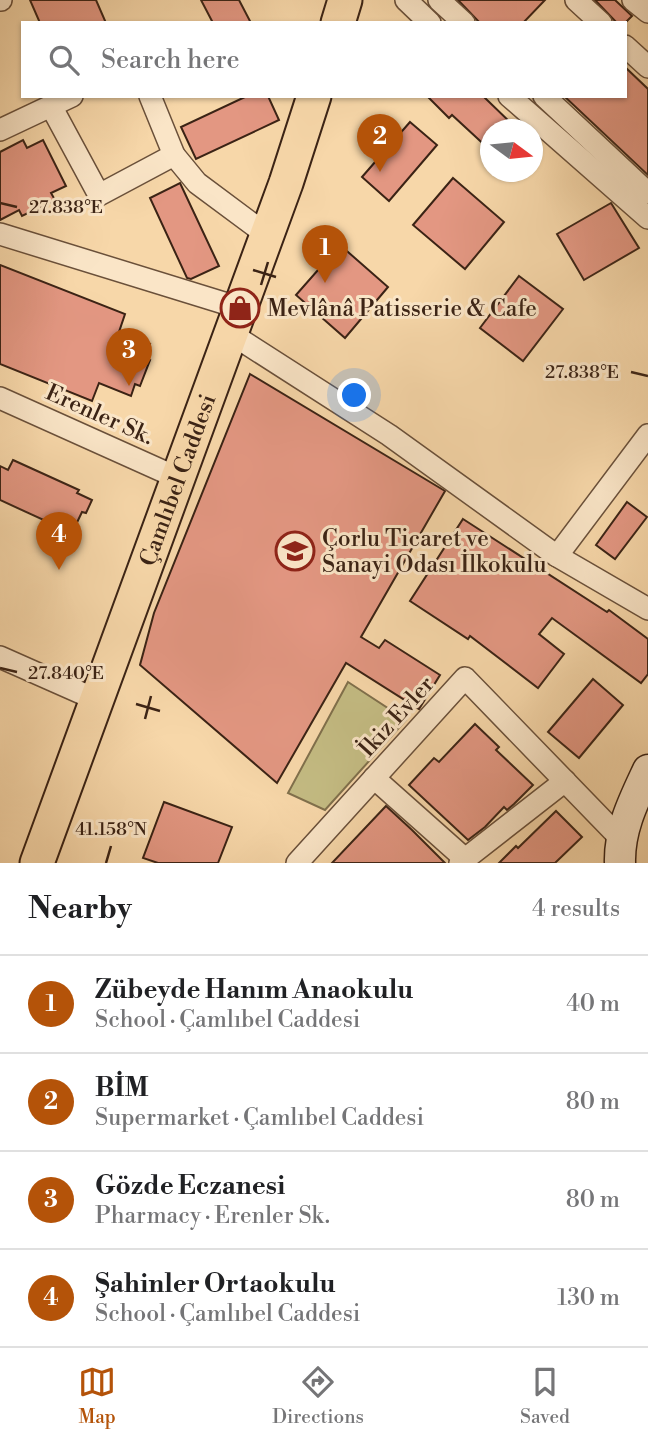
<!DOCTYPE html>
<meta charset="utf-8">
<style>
:root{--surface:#fff;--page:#f6f6f6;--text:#202124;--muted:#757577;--line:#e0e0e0;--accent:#b45309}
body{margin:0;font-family:"Libre Bodoni",serif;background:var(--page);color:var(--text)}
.compass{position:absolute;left:480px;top:119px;width:63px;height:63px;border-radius:50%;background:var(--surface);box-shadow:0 2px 5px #0004;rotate:105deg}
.you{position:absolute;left:355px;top:396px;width:24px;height:24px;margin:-18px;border:5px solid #fff;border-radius:50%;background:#1a73e8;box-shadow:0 0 0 10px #1a73e833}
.badge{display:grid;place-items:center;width:46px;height:46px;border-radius:50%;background:var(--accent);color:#fff;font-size:23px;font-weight:700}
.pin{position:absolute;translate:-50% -58px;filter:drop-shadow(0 2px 4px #0008)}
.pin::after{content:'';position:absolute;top:37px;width:24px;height:21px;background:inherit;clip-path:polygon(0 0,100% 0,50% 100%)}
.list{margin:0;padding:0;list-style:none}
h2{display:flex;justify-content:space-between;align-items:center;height:91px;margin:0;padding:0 28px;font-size:30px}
h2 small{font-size:23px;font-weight:400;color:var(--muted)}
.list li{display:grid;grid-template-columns:46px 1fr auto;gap:21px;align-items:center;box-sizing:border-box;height:98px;padding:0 28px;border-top:2px solid var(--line)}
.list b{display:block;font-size:26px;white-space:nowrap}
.list p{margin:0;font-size:23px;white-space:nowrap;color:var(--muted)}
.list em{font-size:23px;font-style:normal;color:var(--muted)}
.icon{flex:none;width:38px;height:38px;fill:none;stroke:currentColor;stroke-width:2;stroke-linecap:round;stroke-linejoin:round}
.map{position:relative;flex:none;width:648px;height:863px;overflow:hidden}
.search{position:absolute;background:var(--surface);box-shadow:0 2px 5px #0004;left:21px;right:21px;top:21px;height:77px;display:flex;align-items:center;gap:18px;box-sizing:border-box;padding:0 24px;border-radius:0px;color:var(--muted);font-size:26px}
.sheet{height:483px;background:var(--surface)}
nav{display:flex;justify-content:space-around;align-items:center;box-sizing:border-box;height:98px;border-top:2px solid var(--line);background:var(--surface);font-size:19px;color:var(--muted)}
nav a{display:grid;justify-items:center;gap:4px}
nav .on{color:var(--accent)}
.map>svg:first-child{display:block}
</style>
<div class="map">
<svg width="648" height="863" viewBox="0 0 648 863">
<rect width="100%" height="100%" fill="#f7d7a9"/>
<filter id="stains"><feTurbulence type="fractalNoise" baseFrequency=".00286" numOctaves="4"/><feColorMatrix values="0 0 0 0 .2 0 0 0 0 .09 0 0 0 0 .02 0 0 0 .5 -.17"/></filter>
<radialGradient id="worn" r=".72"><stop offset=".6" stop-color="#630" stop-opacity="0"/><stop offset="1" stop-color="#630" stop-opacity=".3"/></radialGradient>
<path fill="#c4bc83" stroke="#80704c" stroke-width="2" d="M348 682 406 720 325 810 288 793Z"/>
<g fill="#e39782" stroke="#3b2315" stroke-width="2">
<path d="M30 0H96L106 23H40Z"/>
<path d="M201 0H239L251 23H213Z"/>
<path d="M458 0H545L523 23H480Z"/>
<path d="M595 0H615L632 16 625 23H617Z"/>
<path d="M625 67 648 89V175L564 96H625Z"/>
<path d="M247 96H268L279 120 196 159 181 127Z"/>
<path d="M427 96H483L518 130H491V151L452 115 449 118Z"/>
<path d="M410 122 437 145 389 201 362 177Z"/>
<path d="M23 140 27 148 43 140 66 186 51 193 55 200 22 216 19 210 0 220V152Z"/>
<path d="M453 178 504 222 465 269 413 225Z"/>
<path d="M180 183 219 266 191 279 187 278 150 198Z"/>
<path d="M611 203 639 248 584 280 557 234Z"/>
<path d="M340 245 388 287 345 338 296 295Z"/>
<path d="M0 265 125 314 119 332 150 344 144 358 150 360 140 386 135 384 131 396 99 383 92 401 0 364Z"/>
<path d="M519 276 563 309 523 361 480 328Z"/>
<path d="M250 374 445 491 361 637 379 648 385 640 440 675 419 709 346 663 277 783 140 665 154 613Z"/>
<path d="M13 460 79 490 77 493 92 500 86 513 82 512 72 533 0 500V466L8 470Z"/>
<path d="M627 502 647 517 615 559 596 545Z"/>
<path d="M463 519 607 612 609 610 648 639V674L641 683 552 618 539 634 564 654 538 688 470 636 468 639 410 601Z"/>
<path d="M593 679 623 705 579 758 548 732Z"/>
<path d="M475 724 499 747 496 750 533 785 514 804 507 810 504 807 485 827 468 840 409 785 434 758 439 762Z"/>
<path d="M164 802 232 827 218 863H158L143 858Z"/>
<path d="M386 806 412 830 445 863H332Z"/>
<path d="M556 811 582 837 555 863H499L516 846 518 848Z"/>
</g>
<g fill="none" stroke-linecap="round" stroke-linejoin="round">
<defs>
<g id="street">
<path d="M0 0H1"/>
<path d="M406 0 430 23"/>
<path d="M439 0 464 23"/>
<path d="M576 0 601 23"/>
<path d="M633 0 648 12"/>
<path d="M625 46 648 67"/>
<path d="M150 96 174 155 197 183 267 235"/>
<path d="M509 96 648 218"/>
<path d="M544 96 648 193"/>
<path d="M51 106 99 195 174 155"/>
<path d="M0 130 72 96"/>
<path d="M0 234 240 308"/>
<path d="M230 333 389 435 557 556 648 609"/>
<path d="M0 398 178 478"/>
<path d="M557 556 648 435"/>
<path d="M0 657 97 700"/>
<path d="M374 778 464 858"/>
<path d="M297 863 465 678 622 840"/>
<path d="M460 863 565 781"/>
</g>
<path id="secondary" d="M620 863C619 829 634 800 648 770"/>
<g id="primary">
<path d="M338 23 345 0"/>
<path id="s1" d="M37 863 286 183 314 96"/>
</g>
</defs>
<use href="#street" stroke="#6a503a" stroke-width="24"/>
<use href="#secondary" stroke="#3b2315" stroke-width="33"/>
<use href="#primary" stroke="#3b2315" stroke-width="37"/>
<use href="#street" stroke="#fae5c7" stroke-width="21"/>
<use href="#secondary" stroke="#fae5c7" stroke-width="30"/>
<use href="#primary" stroke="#f7d7a9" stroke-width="33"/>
</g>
<path fill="none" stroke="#3b2315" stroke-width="2.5" d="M0 203 17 207M253 270 276 277M261 285 268 262M631 372 648 376M0 668 17 672M136 704 160 711M145 719 151 696M106 863 111 846"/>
<defs>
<symbol id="shop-ring" viewBox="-11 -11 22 22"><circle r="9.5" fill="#fae5c7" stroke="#8f2418" stroke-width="1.5"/><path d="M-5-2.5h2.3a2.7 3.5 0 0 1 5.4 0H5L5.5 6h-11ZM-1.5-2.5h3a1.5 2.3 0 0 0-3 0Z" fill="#8f2418"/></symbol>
<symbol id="school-ring" viewBox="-11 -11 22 22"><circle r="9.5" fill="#fae5c7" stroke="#8f2418" stroke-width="1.5"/><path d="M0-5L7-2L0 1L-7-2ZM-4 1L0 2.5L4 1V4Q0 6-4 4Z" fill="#8f2418"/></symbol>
</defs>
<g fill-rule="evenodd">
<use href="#shop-ring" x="218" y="286" width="44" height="44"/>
<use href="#school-ring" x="273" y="529" width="44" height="44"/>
</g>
<g text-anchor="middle" stroke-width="6" stroke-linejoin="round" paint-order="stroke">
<g font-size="23" fill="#3b2315" stroke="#fae5c7" text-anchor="start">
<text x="267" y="316">Mevlânâ Patisserie &amp; Cafe</text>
<text x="322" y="546">Çorlu Ticaret ve<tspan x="322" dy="26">Sanayi Odası İlkokulu</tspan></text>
</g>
<g font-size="23" fill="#3b2315" stroke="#fae5c7">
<text transform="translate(100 414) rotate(24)" y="8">Erenler Sk.</text>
<text dy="8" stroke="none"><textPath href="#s1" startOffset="408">Çamlıbel Caddesi</textPath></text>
<text transform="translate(396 716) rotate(-48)" y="8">İkiz Evler</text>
</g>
</g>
<g font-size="18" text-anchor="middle" fill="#3b2315" stroke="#fae5c7" stroke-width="6" stroke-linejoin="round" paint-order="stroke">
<text x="66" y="213">27.838°E</text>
<text x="582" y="378">27.838°E</text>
<text x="66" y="679">27.840°E</text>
<text x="111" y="835">41.158°N</text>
</g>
<rect width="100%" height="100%" filter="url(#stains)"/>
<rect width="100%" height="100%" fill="url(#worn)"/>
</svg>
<svg class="compass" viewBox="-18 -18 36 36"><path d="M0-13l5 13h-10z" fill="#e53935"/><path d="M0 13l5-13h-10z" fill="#757577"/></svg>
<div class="you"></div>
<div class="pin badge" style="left:325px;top:283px">1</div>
<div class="pin badge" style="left:380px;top:172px">2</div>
<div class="pin badge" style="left:129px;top:386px">3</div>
<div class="pin badge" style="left:59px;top:570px">4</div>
<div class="search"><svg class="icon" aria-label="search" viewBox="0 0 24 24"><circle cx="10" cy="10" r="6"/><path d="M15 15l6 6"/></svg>Search here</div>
</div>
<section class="sheet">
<h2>Nearby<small>4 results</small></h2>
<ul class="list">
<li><span class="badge">1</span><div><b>Zübeyde Hanım Anaokulu</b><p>School · Çamlıbel Caddesi</p></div><em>40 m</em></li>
<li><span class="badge">2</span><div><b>BİM</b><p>Supermarket · Çamlıbel Caddesi</p></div><em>80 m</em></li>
<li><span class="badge">3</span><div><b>Gözde Eczanesi</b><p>Pharmacy · Erenler Sk.</p></div><em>80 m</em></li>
<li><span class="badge">4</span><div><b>Şahinler Ortaokulu</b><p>School · Çamlıbel Caddesi</p></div><em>130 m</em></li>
</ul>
</section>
<nav>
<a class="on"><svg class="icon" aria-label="map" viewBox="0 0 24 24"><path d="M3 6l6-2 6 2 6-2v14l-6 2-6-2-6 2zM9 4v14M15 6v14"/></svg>Map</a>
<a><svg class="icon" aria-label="directions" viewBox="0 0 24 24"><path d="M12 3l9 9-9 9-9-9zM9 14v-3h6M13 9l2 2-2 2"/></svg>Directions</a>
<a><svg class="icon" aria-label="saved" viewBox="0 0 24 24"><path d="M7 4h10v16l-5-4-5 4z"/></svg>Saved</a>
</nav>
